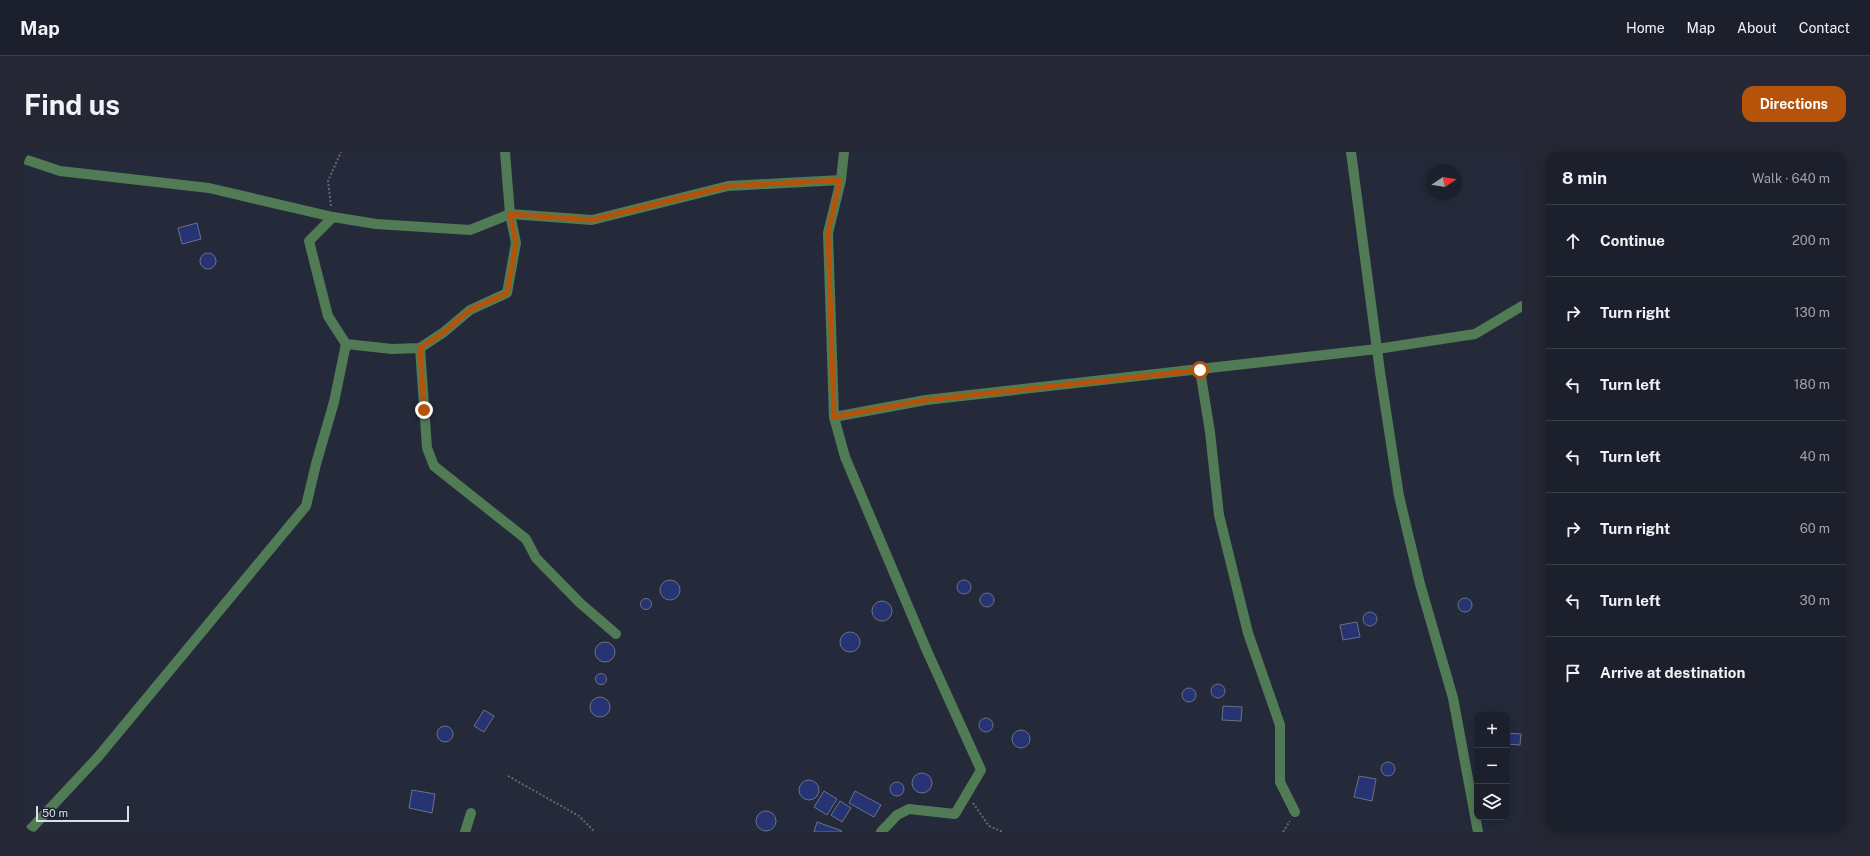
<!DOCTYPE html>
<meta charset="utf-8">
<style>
:root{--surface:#1c202c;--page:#252834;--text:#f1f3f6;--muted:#a0a3a9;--line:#3a3e48;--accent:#b45309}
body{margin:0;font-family:"Public Sans",sans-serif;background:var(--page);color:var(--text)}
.controls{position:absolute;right:12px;bottom:12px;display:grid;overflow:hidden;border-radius:8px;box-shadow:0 2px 10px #0003}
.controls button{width:36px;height:36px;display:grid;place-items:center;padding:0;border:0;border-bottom:1px solid var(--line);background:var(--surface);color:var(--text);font:20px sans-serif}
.compass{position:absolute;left:1402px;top:12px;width:36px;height:36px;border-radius:50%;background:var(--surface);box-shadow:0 2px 10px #0003;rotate:78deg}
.scale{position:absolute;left:12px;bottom:10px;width:93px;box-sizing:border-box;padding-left:4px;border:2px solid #dadeea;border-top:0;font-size:11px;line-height:14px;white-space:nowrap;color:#dadeea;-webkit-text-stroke:3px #1b2031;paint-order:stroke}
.stop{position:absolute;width:12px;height:12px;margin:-9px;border:3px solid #b45309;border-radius:50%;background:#fff}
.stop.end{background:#b45309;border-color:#fff;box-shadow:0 1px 4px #0008}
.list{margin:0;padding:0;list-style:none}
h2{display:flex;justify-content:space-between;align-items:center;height:52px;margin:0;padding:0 16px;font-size:17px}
h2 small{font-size:13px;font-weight:400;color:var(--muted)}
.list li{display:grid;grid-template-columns:26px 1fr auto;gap:12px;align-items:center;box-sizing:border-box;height:72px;padding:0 16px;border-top:1px solid var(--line)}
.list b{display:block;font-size:15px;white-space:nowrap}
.list em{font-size:13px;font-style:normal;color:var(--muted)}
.icon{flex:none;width:22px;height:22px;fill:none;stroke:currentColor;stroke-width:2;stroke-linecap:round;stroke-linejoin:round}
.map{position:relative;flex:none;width:1498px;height:680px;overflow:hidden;border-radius:12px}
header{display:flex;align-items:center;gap:24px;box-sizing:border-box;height:56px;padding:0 20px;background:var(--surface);border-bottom:1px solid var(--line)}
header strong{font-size:19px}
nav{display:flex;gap:22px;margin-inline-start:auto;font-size:14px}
.intro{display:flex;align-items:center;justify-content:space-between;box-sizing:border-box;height:96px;padding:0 24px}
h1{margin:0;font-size:28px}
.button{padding:10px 18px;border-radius:12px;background:var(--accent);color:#fff;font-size:14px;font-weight:700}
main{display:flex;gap:24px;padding:0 24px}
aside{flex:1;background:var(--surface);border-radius:12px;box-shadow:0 2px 10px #0003}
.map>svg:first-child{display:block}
</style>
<header>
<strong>Map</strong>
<nav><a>Home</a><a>Map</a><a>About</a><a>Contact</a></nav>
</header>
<div class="intro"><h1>Find us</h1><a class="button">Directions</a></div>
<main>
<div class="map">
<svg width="1498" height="680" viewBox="0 0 1498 680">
<rect width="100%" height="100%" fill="#252a3b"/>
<g fill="#273473" stroke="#6b7185">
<path d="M173 71 177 87 158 92 154 76Z"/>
<circle cx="184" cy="109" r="8"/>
<circle cx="940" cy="435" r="7"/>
<circle cx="646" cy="438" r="10"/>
<circle cx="963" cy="448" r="7"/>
<circle cx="1441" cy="453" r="7"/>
<circle cx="622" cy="452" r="5.5"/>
<circle cx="858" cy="459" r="10"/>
<circle cx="1346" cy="467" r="7"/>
<path d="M1333 470 1336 485 1319 488 1316 473Z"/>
<circle cx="826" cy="490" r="10"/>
<circle cx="581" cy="500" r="10"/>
<circle cx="577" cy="527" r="5.5"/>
<circle cx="1194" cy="539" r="7"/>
<circle cx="1165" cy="543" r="7"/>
<circle cx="576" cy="555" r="10"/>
<path d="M1199 554 1218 555 1217 569 1198 568Z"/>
<path d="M460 558 470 564 460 580 450 574Z"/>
<circle cx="962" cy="573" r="7"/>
<circle cx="421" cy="582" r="8"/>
<circle cx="997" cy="587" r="9"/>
<path d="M1483 581 1497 582 1496 593 1483 592Z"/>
<circle cx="1364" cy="617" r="7"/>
<circle cx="898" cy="631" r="10"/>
<path d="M1335 624 1352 627 1348 649 1330 645Z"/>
<circle cx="785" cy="638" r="10"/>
<circle cx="873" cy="637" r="7"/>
<path d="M388 638 411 642 408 661 385 656Z"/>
<path d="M800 639 813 647 803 663 790 655Z"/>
<path d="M831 639 857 653 850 665 825 651Z"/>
<path d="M816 649 827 656 818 670 807 663Z"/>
<circle cx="742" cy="669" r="10"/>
<path d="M793 670 818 679 817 680H790Z"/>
</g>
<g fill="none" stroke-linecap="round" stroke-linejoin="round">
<g stroke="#626776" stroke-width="2" stroke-dasharray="2 2" stroke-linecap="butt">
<path d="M307 54 304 29 317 0"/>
<path d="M484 624 555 664 571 680"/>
<path d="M949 651 965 674 979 680"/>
<path d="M1259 680 1266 669"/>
</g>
<g stroke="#517b54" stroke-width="10">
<path d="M820 0 817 28 804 81 810 265 821 305 903 499 957 618 931 662 885 657 873 663 857 680"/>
<path d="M1327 0 1356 220 1375 344 1396 432 1429 546 1454 680"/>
<path d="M0 7 36 19 185 36 309 65 352 72 446 78 486 62 568 68 704 34 817 28"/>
<path d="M309 65 285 89 304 164 322 192 368 197 396 196 420 180 446 158 483 141 492 91 486 62 481 0"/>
<path d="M396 196 403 296 410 314 502 387 512 406 556 451 592 482"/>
<path d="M1176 218 1186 280 1195 363 1224 481 1256 573V630L1271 660"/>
<path d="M810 265 902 248 1353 197 1451 182 1498 154"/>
<path d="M4 680 74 605 282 354 292 312 310 250 322 192"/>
<path d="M441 680 447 661"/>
</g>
</g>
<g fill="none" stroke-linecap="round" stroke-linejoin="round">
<path stroke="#b45309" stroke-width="5" d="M400 258 396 196 420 180 446 158 483 141 492 91 486 62 568 68 704 34 816 28 804 81 810 265 902 248 1176 218"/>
</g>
</svg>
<div class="controls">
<button>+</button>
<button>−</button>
<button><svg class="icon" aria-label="layers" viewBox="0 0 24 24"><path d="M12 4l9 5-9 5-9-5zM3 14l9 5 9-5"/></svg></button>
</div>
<svg class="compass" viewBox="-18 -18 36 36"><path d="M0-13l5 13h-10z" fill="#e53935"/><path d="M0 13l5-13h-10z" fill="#a0a3a9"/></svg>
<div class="scale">50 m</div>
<div class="stop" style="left:1176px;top:218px"></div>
<div class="stop end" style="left:400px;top:258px"></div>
</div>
<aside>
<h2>8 min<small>Walk · 640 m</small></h2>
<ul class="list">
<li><svg class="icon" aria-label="ahead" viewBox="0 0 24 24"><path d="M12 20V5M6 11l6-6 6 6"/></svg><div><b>Continue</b></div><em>200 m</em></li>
<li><svg class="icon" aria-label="right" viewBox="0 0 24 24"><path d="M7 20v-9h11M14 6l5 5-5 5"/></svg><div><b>Turn right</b></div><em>130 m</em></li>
<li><svg class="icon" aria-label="left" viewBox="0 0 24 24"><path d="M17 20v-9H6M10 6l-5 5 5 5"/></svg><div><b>Turn left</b></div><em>180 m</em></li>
<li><svg class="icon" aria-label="left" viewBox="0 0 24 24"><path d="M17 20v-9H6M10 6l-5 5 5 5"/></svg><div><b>Turn left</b></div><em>40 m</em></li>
<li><svg class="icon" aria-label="right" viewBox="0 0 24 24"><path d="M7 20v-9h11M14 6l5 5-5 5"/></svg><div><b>Turn right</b></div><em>60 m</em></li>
<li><svg class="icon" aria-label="left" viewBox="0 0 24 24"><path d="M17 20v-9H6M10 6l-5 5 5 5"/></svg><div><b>Turn left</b></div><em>30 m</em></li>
<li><svg class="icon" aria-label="arrive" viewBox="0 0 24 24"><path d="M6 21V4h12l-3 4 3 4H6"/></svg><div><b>Arrive at destination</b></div></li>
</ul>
</aside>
</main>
